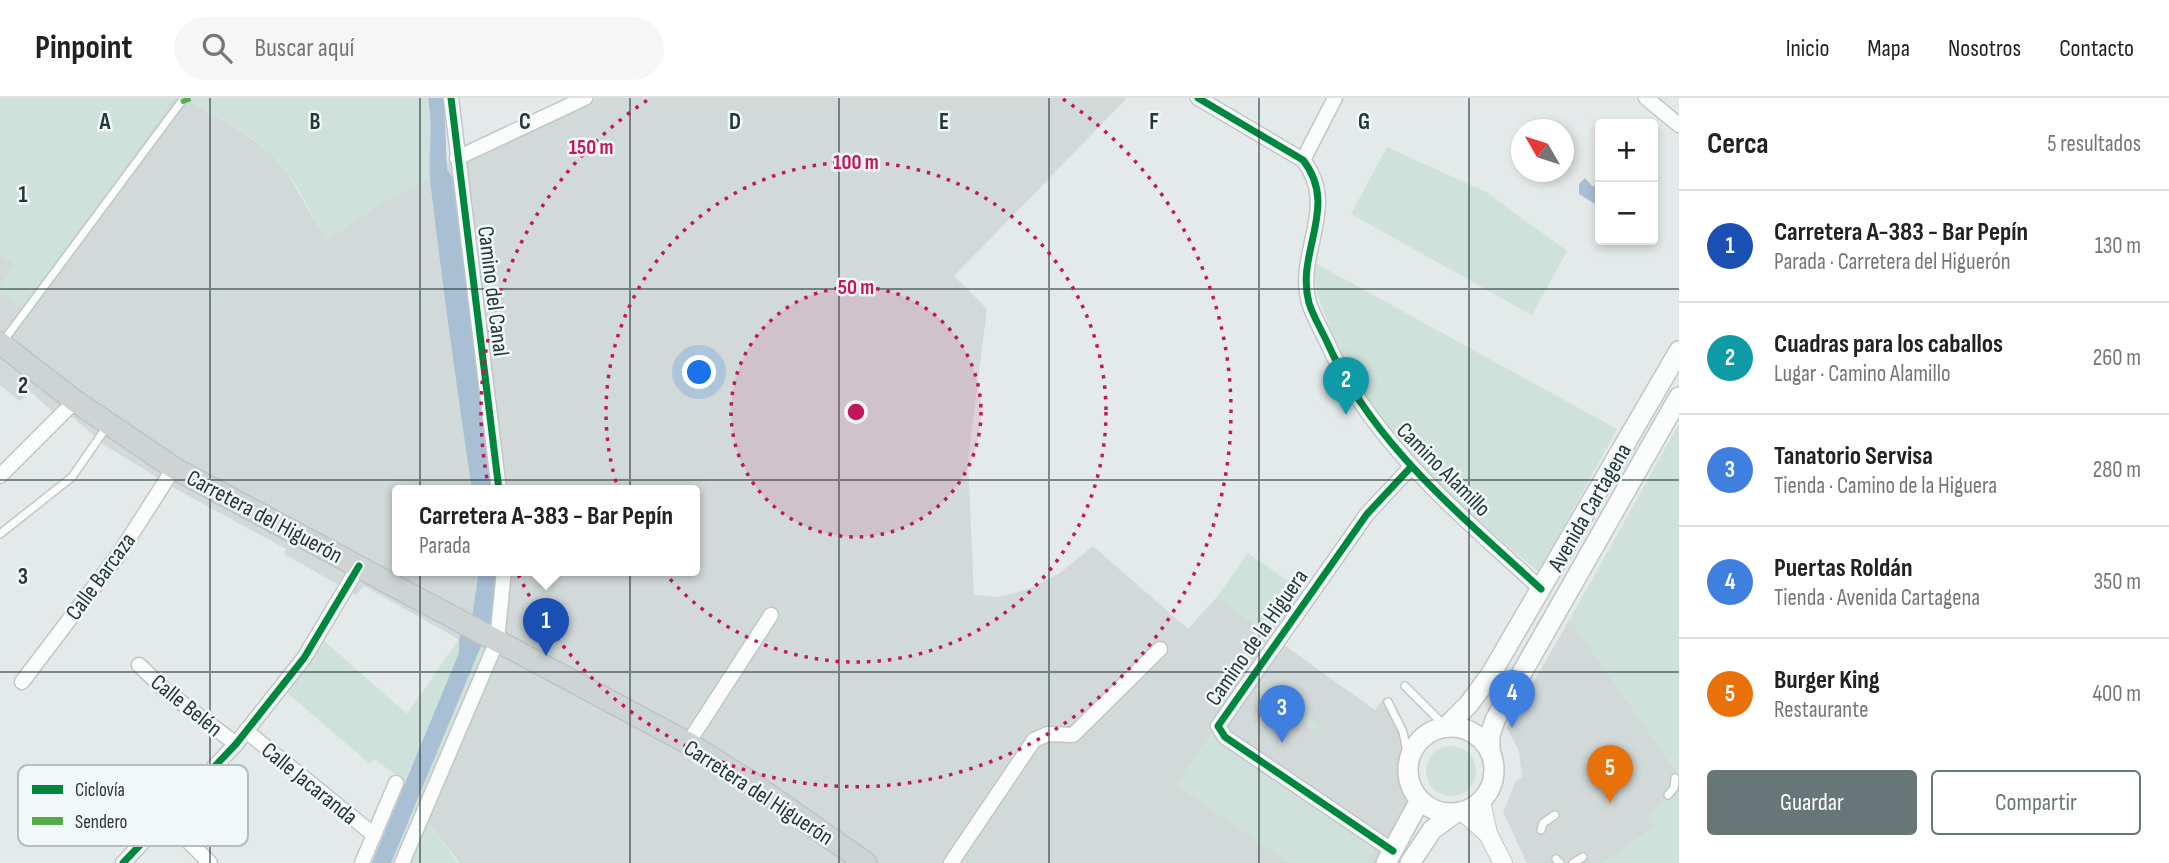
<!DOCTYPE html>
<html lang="es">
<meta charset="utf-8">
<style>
:root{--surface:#fff;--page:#f6f6f6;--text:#222;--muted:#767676;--line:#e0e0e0;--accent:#677677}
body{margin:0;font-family:"Sofia Sans Condensed",sans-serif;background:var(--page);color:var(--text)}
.controls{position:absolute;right:21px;top:21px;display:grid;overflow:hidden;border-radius:7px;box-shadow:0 4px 10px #0003}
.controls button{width:63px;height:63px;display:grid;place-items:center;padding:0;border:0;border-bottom:2px solid var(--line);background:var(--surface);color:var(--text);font:35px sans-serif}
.compass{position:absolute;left:1511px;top:21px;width:63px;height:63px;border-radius:50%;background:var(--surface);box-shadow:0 4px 10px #0003;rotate:309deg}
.you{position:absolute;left:700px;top:275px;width:24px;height:24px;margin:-18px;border:5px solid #fff;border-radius:50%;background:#1a73e8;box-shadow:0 0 0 10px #1a73e833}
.badge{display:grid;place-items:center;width:46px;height:46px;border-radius:50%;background:var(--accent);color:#fff;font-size:23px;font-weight:700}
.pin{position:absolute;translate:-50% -58px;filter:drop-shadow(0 2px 4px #0008)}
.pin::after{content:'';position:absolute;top:37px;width:24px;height:21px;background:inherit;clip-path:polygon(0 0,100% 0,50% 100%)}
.popup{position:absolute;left:392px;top:387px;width:308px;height:91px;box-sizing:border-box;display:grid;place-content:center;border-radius:7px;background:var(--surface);filter:drop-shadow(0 2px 5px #0005);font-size:23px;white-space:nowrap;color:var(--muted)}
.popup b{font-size:26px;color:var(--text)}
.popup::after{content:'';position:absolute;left:50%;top:100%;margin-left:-14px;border:14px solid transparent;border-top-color:var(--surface)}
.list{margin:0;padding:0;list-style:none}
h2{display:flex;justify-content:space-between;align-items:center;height:91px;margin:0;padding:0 28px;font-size:30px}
h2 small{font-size:23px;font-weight:400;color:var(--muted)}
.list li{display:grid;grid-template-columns:46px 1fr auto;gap:21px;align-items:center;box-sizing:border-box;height:112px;padding:0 28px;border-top:2px solid var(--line)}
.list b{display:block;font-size:26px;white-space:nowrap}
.list p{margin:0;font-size:23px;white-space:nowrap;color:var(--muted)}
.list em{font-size:23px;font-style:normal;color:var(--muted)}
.actions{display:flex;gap:14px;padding:21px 28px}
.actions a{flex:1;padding:16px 0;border:2px solid var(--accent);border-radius:7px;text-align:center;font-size:24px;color:var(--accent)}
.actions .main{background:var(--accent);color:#fff}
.icon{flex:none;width:38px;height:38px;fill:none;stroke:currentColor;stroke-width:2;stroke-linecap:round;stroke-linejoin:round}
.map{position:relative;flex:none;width:1679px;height:765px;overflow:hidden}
header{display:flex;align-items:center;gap:42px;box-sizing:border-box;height:98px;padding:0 35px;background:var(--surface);border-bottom:2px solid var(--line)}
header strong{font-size:33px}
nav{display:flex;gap:38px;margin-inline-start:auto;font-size:24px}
.search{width:490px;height:63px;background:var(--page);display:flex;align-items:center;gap:18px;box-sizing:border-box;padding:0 24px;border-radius:38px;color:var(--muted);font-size:26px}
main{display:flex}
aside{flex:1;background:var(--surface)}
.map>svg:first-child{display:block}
</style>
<header>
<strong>Pinpoint</strong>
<div class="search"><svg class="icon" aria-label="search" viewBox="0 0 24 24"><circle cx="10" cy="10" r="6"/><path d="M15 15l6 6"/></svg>Buscar aquí</div>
<nav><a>Inicio</a><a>Mapa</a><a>Nosotros</a><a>Contacto</a></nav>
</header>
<main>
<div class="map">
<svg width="1679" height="765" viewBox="0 0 1679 765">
<rect width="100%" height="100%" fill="#e4e9e9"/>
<g fill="#d2dad9" fill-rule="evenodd">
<path d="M0 0H184L241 33 271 55 286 73 326 142 389 100 429 81 430 67 474 60 596 0H1127L954 178 987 211 968 362 974 497 999 499 1031 490 1060 475 1093 448 1188 531 1217 499 1375 612 1384 600 1388 604 1397 618 1409 664 1408 678 1420 702 1386 765H460L427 724 414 719 476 566 485 556 364 488 356 497 284 456 286 451 174 390 103 346 69 316 62 322 31 294 19 303 0 287ZM397 392H695V472H397Z"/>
<path d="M1570 521 1679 677V694L1647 717 1654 729 1603 765H1527L1503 714 1516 683 1522 679 1519 653 1507 630Z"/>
</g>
<g fill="#cfe1db">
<path d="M0 0H175L22 211 0 195V187L15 167 0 156Z"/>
<path d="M184 0H428L433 24 430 81 389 100 326 142C312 119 301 92 285 71 260 38 218 20 184 0Z"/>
<path d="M1387 49 1486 94 1567 153 1532 217 1351 116Z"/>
<path d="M1315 165 1617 331 1539 474C1481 426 1424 376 1376 318 1358 295 1344 264 1333 237 1323 212 1313 193 1315 165Z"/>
<path d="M1679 326V677L1570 521Z"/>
<path d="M1248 455 1302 493 1271 538 1217 499Z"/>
<path d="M321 540 407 616 459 541 485 552 476 566 395 765H372L406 684 374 661 370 666 284 592Z"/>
<path d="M1265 590 1320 627 1313 632 1259 595Z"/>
<path d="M1211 636 1376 750 1366 765H1289L1176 687Z"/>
<circle cx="1451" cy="673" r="25"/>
<path d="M1679 694V765H1603L1654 729 1646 717Z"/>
<path d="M427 724 458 765H410Z"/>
</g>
<g fill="#a8bfd4">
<path d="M428 0H444L447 71 454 82 495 392H472C457 291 443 191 431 90 427 60 434 31 428 0Z"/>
<path d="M1585 80 1592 88H1600V109L1579 96V86Z"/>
<path d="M479 472H500L491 524 391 765H372L459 555V541L473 514Z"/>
</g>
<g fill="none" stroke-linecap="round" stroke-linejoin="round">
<defs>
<g id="service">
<path d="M2 245 181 4"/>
<path d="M0 436 72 379 108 327"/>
<path d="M1405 588 1446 629"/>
<path d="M1388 604 1403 634 1409 664"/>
<path d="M1668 697 1674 690 1675 680"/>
<path d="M1541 732 1543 725 1555 717"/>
<path d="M1556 761 1560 765"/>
<path d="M1573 765 1583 759"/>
</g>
<g id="minor">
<path d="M451 0 499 392"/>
<path d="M1198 0 1303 62C1340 109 1295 154 1309 205 1313 218 1321 231 1327 244 1373 347 1460 416 1541 491"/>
<path d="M1646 0 1679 27"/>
<path d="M457 60 585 0"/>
<path d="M1303 62 1335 0"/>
<path d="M0 378 75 303"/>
<path d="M139 567 165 592 236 646"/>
<path d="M22 584 119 456 174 370"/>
<path d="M246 633 374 737"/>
<path d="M688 645 771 517"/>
<path d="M166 721 210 765"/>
<path d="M1393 753 1225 639 1218 628 1367 416 1410 370"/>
<path d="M123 765 236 646 304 560 359 468"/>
<path d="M362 765 396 685"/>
<path d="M402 765 497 543 504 472"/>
<path d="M951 765 1034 642 1048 636 1073 637 1160 551"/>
</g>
<g id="tertiary">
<path d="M1463 714 1488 736 1481 703"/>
<path d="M1488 736 1503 765"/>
</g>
<g id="secondary">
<path d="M1446 629 1469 606 1491 576 1679 253"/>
<circle cx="1451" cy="672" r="43"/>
<path d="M1490 654V637L1495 622 1679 299"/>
<path d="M1386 765 1420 702"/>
<path d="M1410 765 1432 732 1455 715"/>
</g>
<path id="primary" d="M0 245 75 303 174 370 688 645 753 686 866 765"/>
</defs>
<use href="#service" stroke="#c1c6c6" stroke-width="10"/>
<use href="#minor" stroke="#c1c6c6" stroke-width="17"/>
<use href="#tertiary" stroke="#c1c6c6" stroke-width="20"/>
<use href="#secondary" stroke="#c0c6c6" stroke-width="22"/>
<use href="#primary" stroke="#bdc4c4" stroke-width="24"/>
<use href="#service" stroke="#fbfcfc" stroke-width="7"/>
<use href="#minor" stroke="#fbfcfc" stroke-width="14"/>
<use href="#tertiary" stroke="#fbfcfc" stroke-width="18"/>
<use href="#secondary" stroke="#fbfcfc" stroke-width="19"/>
<use href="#primary" stroke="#ced4d4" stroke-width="21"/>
<path stroke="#53ac46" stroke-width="5" stroke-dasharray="10 5" stroke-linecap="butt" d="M181 4 192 0"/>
<defs>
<g id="cycleway">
<path d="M451 0 499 392"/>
<path d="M1198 0 1303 62C1340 109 1295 154 1309 205 1313 218 1321 231 1327 244 1373 347 1460 416 1541 491"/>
<path d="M1393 753 1225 639 1218 628 1367 416 1410 370"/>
<path d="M123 765 236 646 304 560 359 468"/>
</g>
</defs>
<use href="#cycleway" stroke="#f2f8f7" stroke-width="11"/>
<use href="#cycleway" stroke="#00873e" stroke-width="7"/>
</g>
<path fill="none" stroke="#24383a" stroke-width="2" stroke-opacity="0.55" d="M210 0V765M420 0V765M630 0V765M839 0V765M1049 0V765M1259 0V765M1469 0V765M0 191H1679M0 382H1679M0 574H1679"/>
<circle cx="856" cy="314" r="125" fill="#c2185b" fill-opacity=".12"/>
<g fill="none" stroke="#c2185b" stroke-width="3.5" stroke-dasharray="3.5 7">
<circle cx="856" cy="314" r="125"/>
<circle cx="856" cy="314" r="250"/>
<path d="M1063 1A375 375 0 1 1 649 1"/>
</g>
<g text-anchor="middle" stroke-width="5" stroke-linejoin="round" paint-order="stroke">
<g font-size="23" fill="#24383a" stroke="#f2f8f7">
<text transform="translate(494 193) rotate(83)" y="8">Camino del Canal</text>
<text transform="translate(1444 371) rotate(45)" y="8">Camino Alamillo</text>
<text transform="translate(1589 409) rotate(-60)" y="8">Avenida Cartagena</text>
<text transform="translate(265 418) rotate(28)" y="8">Carretera del Higuerón</text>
<text transform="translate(100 478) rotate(-54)" y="8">Calle Barcaza</text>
<text transform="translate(1256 539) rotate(-55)" y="8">Camino de la Higuera</text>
<text transform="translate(187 607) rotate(39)" y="8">Calle Belén</text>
<text transform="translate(310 685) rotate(39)" y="8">Calle Jacaranda</text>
<text transform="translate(759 694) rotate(33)" y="8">Carretera del Higuerón</text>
</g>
</g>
<rect x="18" y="667" width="230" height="81" rx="10" fill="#f2f8f7" stroke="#b4bebe" stroke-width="2"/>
<rect x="32" y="687" width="31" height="9" fill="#00873e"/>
<rect x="32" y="719" width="31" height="8" fill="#53ac46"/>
<g font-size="19" fill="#24383a">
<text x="75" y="698">Ciclovía</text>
<text x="75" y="730">Sendero</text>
</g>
<g font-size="23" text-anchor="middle" font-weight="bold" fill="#24383a" stroke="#f2f8f7" stroke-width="5" stroke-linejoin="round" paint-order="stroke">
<text x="105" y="31">A</text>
<text x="315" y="31">B</text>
<text x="525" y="31">C</text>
<text x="735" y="31">D</text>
<text x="944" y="31">E</text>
<text x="1154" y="31">F</text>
<text x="1364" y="31">G</text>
<text x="23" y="104">1</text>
<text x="23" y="295">2</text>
<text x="23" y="486">3</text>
</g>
<circle cx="856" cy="314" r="10" fill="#c2185b" stroke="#f2f8f7" stroke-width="3.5"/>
<g font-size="21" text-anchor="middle" font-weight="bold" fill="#c2185b" stroke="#f2f8f7" stroke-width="5" stroke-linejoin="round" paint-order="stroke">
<text x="591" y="56">150 m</text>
<text x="856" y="71">100 m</text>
<text x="856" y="196">50 m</text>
</g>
</svg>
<div class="controls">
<button>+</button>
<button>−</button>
</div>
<svg class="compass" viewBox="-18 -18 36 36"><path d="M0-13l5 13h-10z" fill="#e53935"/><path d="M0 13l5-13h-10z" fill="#767676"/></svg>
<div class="you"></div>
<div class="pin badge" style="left:546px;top:558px;background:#1a4fb4">1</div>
<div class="popup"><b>Carretera A-383 - Bar Pepín</b>Parada</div>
<div class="pin badge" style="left:1346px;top:317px;background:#0f9aa8">2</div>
<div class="pin badge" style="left:1282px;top:645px;background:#3f7fe0">3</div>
<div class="pin badge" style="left:1512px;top:630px;background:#3f7fe0">4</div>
<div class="pin badge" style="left:1610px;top:705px;background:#e8710a">5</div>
</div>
<aside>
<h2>Cerca<small>5 resultados</small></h2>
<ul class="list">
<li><span class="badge" style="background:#1a4fb4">1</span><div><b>Carretera A-383 - Bar Pepín</b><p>Parada · Carretera del Higuerón</p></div><em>130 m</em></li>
<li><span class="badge" style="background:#0f9aa8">2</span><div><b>Cuadras para los caballos</b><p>Lugar · Camino Alamillo</p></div><em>260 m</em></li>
<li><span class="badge" style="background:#3f7fe0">3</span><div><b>Tanatorio Servisa</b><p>Tienda · Camino de la Higuera</p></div><em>280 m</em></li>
<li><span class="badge" style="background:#3f7fe0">4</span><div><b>Puertas Roldán</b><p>Tienda · Avenida Cartagena</p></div><em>350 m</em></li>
<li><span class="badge" style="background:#e8710a">5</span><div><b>Burger King</b><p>Restaurante</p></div><em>400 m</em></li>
</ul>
<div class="actions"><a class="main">Guardar</a><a>Compartir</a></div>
</aside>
</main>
